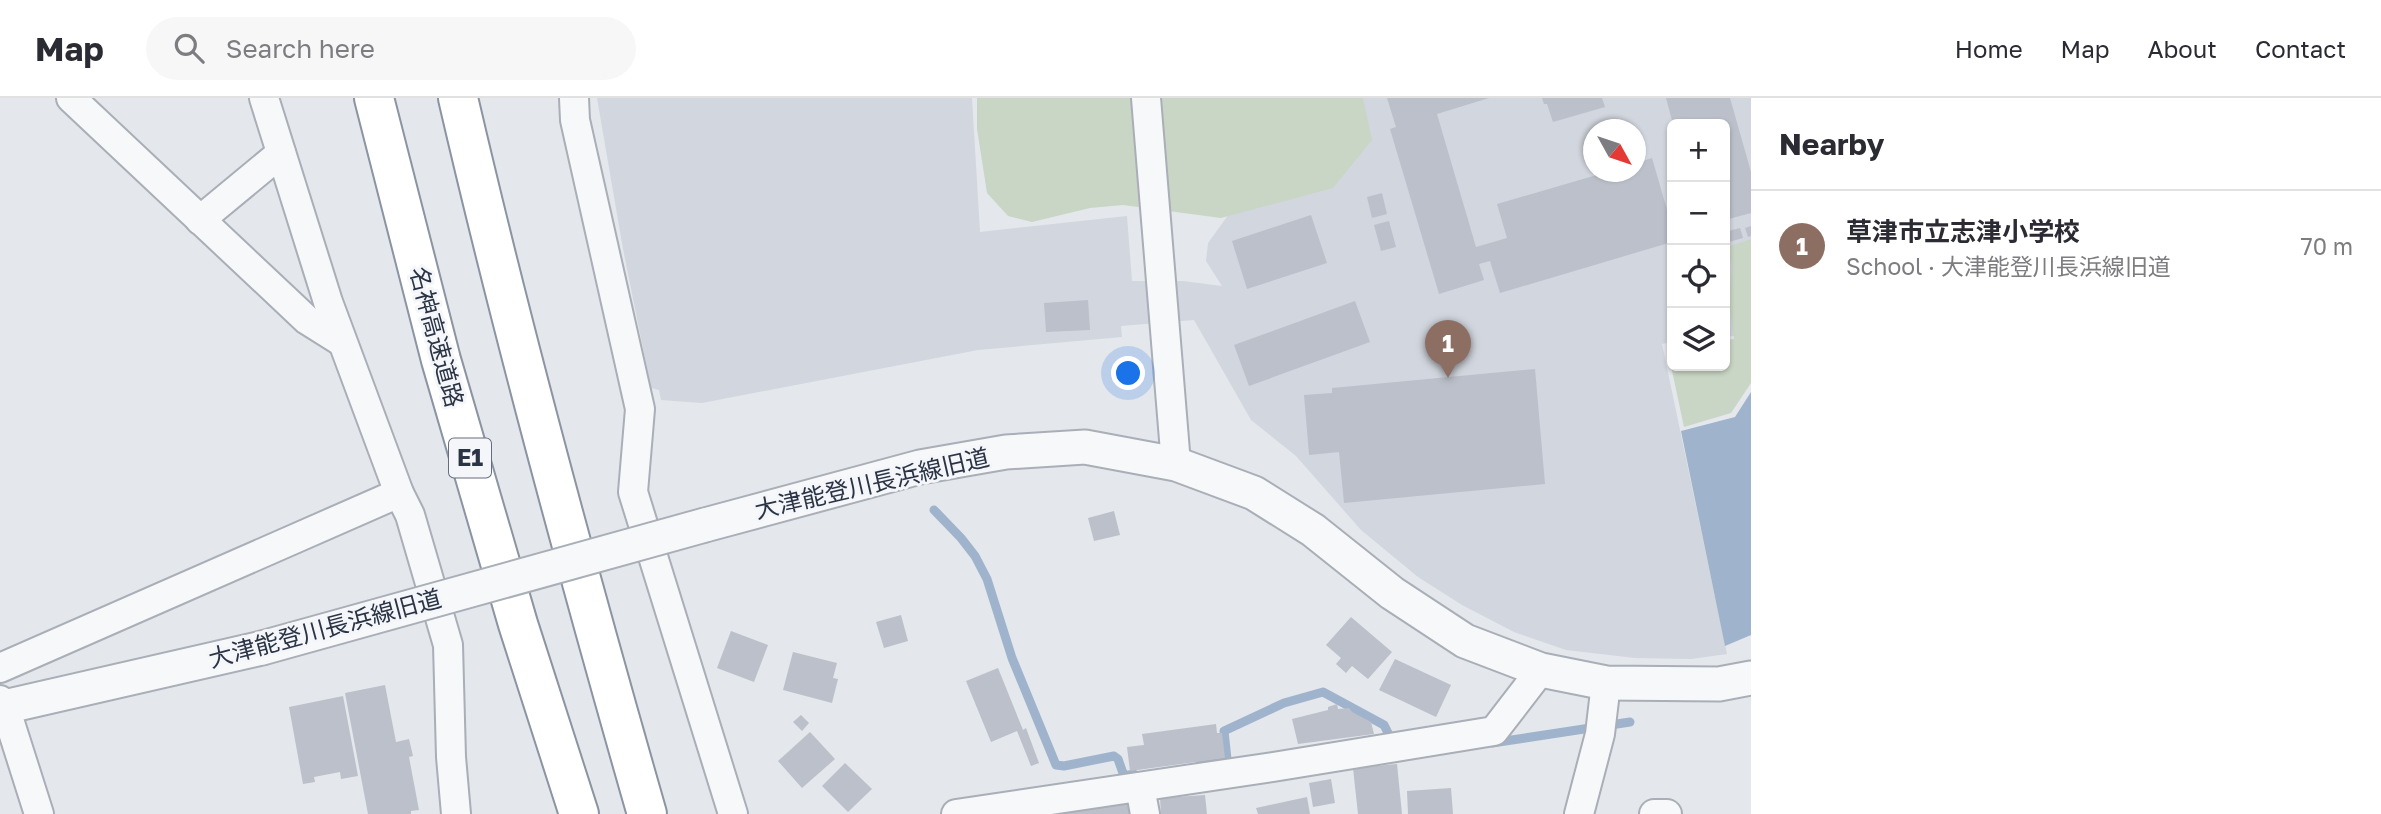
<!DOCTYPE html>
<meta charset="utf-8">
<style>
:root{--surface:#fff;--page:#f7f7f7;--text:#2b2b33;--muted:#7c7c81;--line:#e1e1e2;--accent:#d1495b}
body{margin:0;font-family:"Golos Text","Noto Sans JP",sans-serif;background:var(--page);color:var(--text)}
.controls{position:absolute;right:21px;top:21px;display:grid;overflow:hidden;border-radius:10px;box-shadow:0 2px 5px #0004}
.controls button{width:63px;height:63px;display:grid;place-items:center;padding:0;border:0;border-bottom:2px solid var(--line);background:var(--surface);color:var(--text);font:35px sans-serif}
.compass{position:absolute;left:1583px;top:21px;width:63px;height:63px;border-radius:50%;background:var(--surface);box-shadow:0 2px 5px #0004;rotate:130deg}
.you{position:absolute;left:1129px;top:276px;width:24px;height:24px;margin:-18px;border:5px solid #fff;border-radius:50%;background:#1a73e8;box-shadow:0 0 0 10px #1a73e833}
.badge{display:grid;place-items:center;width:46px;height:46px;border-radius:50%;background:var(--accent);color:#fff;font-size:23px;font-weight:700}
.pin{position:absolute;translate:-50% -58px;filter:drop-shadow(0 2px 4px #0008)}
.pin::after{content:'';position:absolute;top:37px;width:24px;height:21px;background:inherit;clip-path:polygon(0 0,100% 0,50% 100%)}
.list{margin:0;padding:0;list-style:none}
h2{display:flex;justify-content:space-between;align-items:center;height:91px;margin:0;padding:0 28px;font-size:30px}
h2 small{font-size:23px;font-weight:400;color:var(--muted)}
.list li{display:grid;grid-template-columns:46px 1fr auto;gap:21px;align-items:center;box-sizing:border-box;height:112px;padding:0 28px;border-top:2px solid var(--line)}
.list b{display:block;font-size:26px;white-space:nowrap}
.list p{margin:0;font-size:23px;white-space:nowrap;color:var(--muted)}
.list em{font-size:23px;font-style:normal;color:var(--muted)}
.icon{flex:none;width:38px;height:38px;fill:none;stroke:currentColor;stroke-width:2;stroke-linecap:round;stroke-linejoin:round}
.map{position:relative;flex:none;width:1751px;height:716px;overflow:hidden}
header{display:flex;align-items:center;gap:42px;box-sizing:border-box;height:98px;padding:0 35px;background:var(--surface);border-bottom:2px solid var(--line)}
header strong{font-size:33px}
nav{display:flex;gap:38px;margin-inline-start:auto;font-size:24px}
.search{width:490px;height:63px;background:var(--page);display:flex;align-items:center;gap:18px;box-sizing:border-box;padding:0 24px;border-radius:38px;color:var(--muted);font-size:26px}
main{display:flex}
aside{flex:1;background:var(--surface)}
.map>svg:first-child{display:block}
</style>
<header>
<strong>Map</strong>
<div class="search"><svg class="icon" aria-label="search" viewBox="0 0 24 24"><circle cx="10" cy="10" r="6"/><path d="M15 15l6 6"/></svg>Search here</div>
<nav><a>Home</a><a>Map</a><a>About</a><a>Contact</a></nav>
</header>
<main>
<div class="map">
<svg width="1751" height="716" viewBox="0 0 1751 716">
<rect width="100%" height="100%" fill="#e4e7ec"/>
<path fill="#d2d6de" fill-rule="evenodd" d="M597 0H972L980 134 1127 118 1132 183H1183L1222 188 1206 163 1208 145 1313 0H1751V236L1725 239V26H1672V244L1662 246 1727 556 1691 561 1635 560 1566 552 1514 534 1462 507 1418 479 1361 432 1296 358 1251 322 1194 222 1121 228 1122 239 978 252 702 305 661 302 659 292 651 290 623 151ZM1594 32H1636V74H1594Z"/>
<g fill="#c9d6c5">
<path d="M977 0H1363L1372 42 1333 90 1221 120 1123 107 1090 110 1032 124 1008 118 987 95 977 31Z"/>
<path d="M1751 141V285L1731 315 1684 329 1667 249 1672 248V268H1725V242L1734 241 1729 203 1732 170 1728 149Z"/>
</g>
<path fill="#9fb4cc" d="M1751 294V537L1725 548 1681 333 1735 319Z"/>
<g fill="none" stroke-linecap="round" stroke-linejoin="round">
<g stroke="#9fb4cc" stroke-width="9">
<path d="M934 412 961 440 975 458 987 481 1012 560 1056 667 1064 668 1114 658 1118 661 1124 678 1134 676"/>
<path d="M1492 645 1630 624"/>
<path d="M1200 666 1227 661 1224 633 1284 605 1323 594 1384 627 1393 645"/>
</g>
</g>
<g fill="#bbc0ca">
<path d="M1387 0H1489L1437 16 1476 149 1507 140 1497 106 1607 74H1636V65L1652 60 1672 129V144L1500 195 1490 163 1479 166 1484 182 1439 196 1390 31 1396 29Z"/>
<path d="M1542 0H1602L1605 9 1553 24 1547 6H1544Z"/>
<path d="M1666 0H1730L1751 74V115L1725 122V26H1673Z"/>
<path d="M1382 95 1387 116 1372 120 1367 99Z"/>
<path d="M1311 117 1327 165 1247 191 1232 143Z"/>
<path d="M1389 123 1396 149 1381 153 1374 127Z"/>
<path d="M1751 128V138L1748 139 1745 130Z"/>
<path d="M1740 130 1743 140 1725 145V134Z"/>
<path d="M1088 202 1090 232 1046 234 1044 205Z"/>
<path d="M1355 203 1370 244 1249 288 1234 247Z"/>
<path d="M1535 271 1545 386 1344 405 1339 354 1309 357 1304 297 1332 295V290Z"/>
<path d="M1114 413 1120 437 1094 443 1088 420Z"/>
<path d="M901 517 908 543 884 550 876 524Z"/>
<path d="M1351 519 1392 554 1368 581 1352 568 1346 575 1336 566 1341 560 1326 547Z"/>
<path d="M731 533 768 547 754 584 717 570Z"/>
<path d="M793 554 837 565 833 580 838 581 832 605 783 592Z"/>
<path d="M1395 561 1451 587 1436 619 1379 592Z"/>
<path d="M998 570 1023 632 1026 630 1039 665 1031 668 1017 633 991 644 966 583Z"/>
<path d="M385 587 396 644 409 641 413 658 409 659 419 712 411 713V716H368L345 595Z"/>
<path d="M343 598 358 678 341 681 340 674 314 679 315 684 303 686 289 609Z"/>
<path d="M1337 606 1338 611 1349 610 1352 614 1371 624 1374 636 1298 646 1292 621 1328 612V609Z"/>
<path d="M801 617 809 625 802 633 793 624Z"/>
<path d="M1216 626 1217 635H1222L1225 660 1130 673 1127 649 1144 647 1142 636Z"/>
<path d="M810 634 835 661 802 690 778 663Z"/>
<path d="M845 665 872 691 848 714 822 688Z"/>
<path d="M1397 666 1402 716H1358L1353 670Z"/>
<path d="M1331 681 1335 705 1313 709 1309 685Z"/>
<path d="M1451 690 1453 716H1408L1407 693Z"/>
<path d="M1205 697 1207 716H1161L1160 700Z"/>
<path d="M1127 699 1130 716H1055L1054 713Z"/>
<path d="M1307 699 1310 716H1258L1256 710Z"/>
</g>
<g fill="none" stroke-linecap="round" stroke-linejoin="round">
<defs>
<g id="minor">
<path d="M71 0 307 222 342 244"/>
<path d="M264 0 328 204 399 395 410 417 448 547 451 659 456 716"/>
<path d="M574 0 575 22 640 311 633 394 733 716"/>
<path d="M1146 0 1176 366"/>
<path d="M200 122 281 55"/>
<path d="M0 570 399 395"/>
<path d="M0 602 5 609 39 716"/>
<path d="M1140 689 1145 716"/>
<path d="M956 716 1273 669 1494 633 1541 572"/>
<path d="M1579 716 1600 636 1606 585"/>
<path d="M1654 716H1667"/>
</g>
<g id="tertiary">
<path d="M705 427 920 369 1006 354 1085 349 1176 366 1254 395 1313 432 1392 495 1465 543 1541 572 1606 585 1719 586 1751 580"/>
<path d="M0 610 262 550"/>
</g>
<g id="motorway">
<path d="M374 0 441 262 518 526 579 716"/>
<path d="M458 0C514 241 579 479 647 716"/>
</g>
</defs>
<use href="#minor" stroke="#a9aeb7" stroke-width="32"/>
<use href="#tertiary" stroke="#a9aeb7" stroke-width="37"/>
<use href="#motorway" stroke="#8b94a3" stroke-width="42"/>
<use href="#minor" stroke="#f7f8fa" stroke-width="28"/>
<use href="#tertiary" stroke="#f7f8fa" stroke-width="33"/>
<use href="#motorway" stroke="#fff" stroke-width="38"/>
<defs>
<path id="tertiary-bridge" d="M262 550 705 427"/>
</defs>
<use href="#tertiary-bridge" stroke="#a9aeb7" stroke-width="37" stroke-linecap="butt"/>
<use href="#tertiary-bridge" stroke="#f7f8fa" stroke-width="33"/>
</g>
<g text-anchor="middle" stroke-width="6" stroke-linejoin="round" paint-order="stroke">
<rect fill="#f4f6f9" stroke="#676e7b" stroke-width="2" x="449" y="340.5" width="42" height="39" rx="5"/>
<g font-size="23" font-weight="bold" fill="#2b3445">
<text x="470" y="368">E1</text>
</g>
<g font-size="24" fill="#2b3445" stroke="#f4f6f9">
<text transform="translate(436 239) rotate(75)" y="8">名神高速道路</text>
<text transform="translate(872 386) rotate(-13)" y="8">大津能登川長浜線旧道</text>
<text transform="translate(325 531) rotate(-15)" y="8">大津能登川長浜線旧道</text>
</g>
</g>
</svg>
<div class="controls">
<button>+</button>
<button>−</button>
<button><svg class="icon" aria-label="locate" viewBox="0 0 24 24"><circle cx="12" cy="12" r="6"/><path d="M12 2v4M12 18v4M2 12h4M18 12h4"/></svg></button>
<button><svg class="icon" aria-label="layers" viewBox="0 0 24 24"><path d="M12 4l9 5-9 5-9-5zM3 14l9 5 9-5"/></svg></button>
</div>
<svg class="compass" viewBox="-18 -18 36 36"><path d="M0-13l5 13h-10z" fill="#e53935"/><path d="M0 13l5-13h-10z" fill="#7c7c81"/></svg>
<div class="you"></div>
<div class="pin badge" style="left:1448px;top:280px;background:#8d6e63">1</div>
</div>
<aside>
<h2>Nearby<small></small></h2>
<ul class="list">
<li><span class="badge" style="background:#8d6e63">1</span><div><b>草津市立志津小学校</b><p>School · 大津能登川長浜線旧道</p></div><em>70 m</em></li>
</ul>
</aside>
</main>
